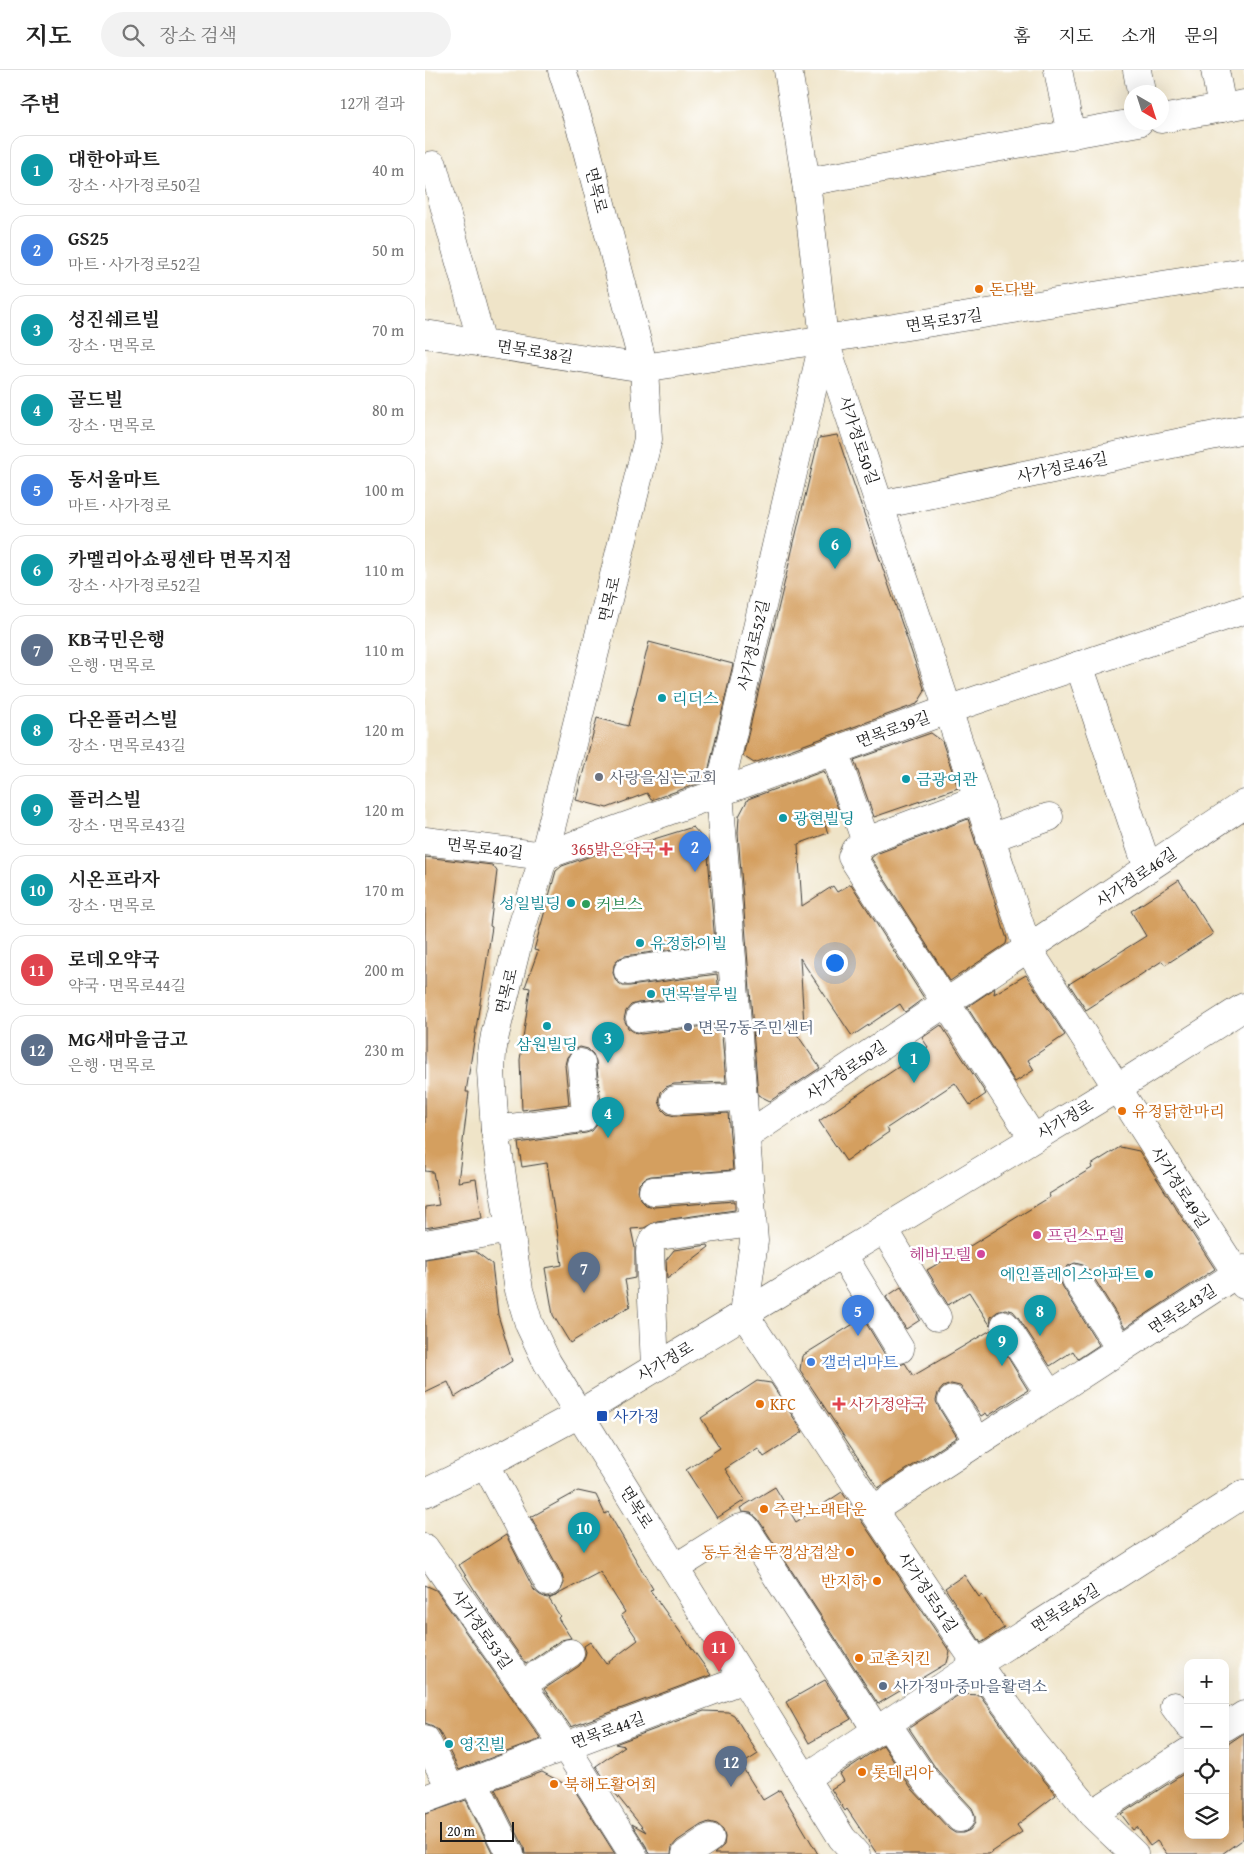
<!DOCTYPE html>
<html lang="ko">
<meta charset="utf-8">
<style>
:root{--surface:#fff;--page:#f2f2f2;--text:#222;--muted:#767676;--line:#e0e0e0;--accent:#7c3aed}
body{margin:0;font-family:"Gentium Book Plus","Noto Serif KR",serif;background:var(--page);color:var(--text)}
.controls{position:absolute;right:15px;bottom:15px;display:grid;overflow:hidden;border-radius:10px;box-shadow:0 5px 20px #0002}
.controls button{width:45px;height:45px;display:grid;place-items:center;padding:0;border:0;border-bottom:1px solid var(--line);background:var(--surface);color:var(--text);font:25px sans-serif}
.compass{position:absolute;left:699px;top:15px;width:45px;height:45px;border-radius:50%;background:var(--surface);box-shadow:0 5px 20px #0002;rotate:141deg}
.scale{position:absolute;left:15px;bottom:12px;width:74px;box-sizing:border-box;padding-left:5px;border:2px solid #1c1c1c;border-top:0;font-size:14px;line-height:18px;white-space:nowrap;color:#1c1c1c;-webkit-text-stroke:4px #fff;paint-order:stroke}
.you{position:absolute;left:409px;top:892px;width:18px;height:18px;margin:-12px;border:4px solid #fff;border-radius:50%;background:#1a73e8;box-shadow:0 0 0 8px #1a73e833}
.badge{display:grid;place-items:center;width:32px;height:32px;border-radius:50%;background:var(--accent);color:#fff;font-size:16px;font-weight:700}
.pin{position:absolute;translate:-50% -41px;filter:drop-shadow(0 1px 2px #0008)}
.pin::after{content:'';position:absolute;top:26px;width:18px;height:15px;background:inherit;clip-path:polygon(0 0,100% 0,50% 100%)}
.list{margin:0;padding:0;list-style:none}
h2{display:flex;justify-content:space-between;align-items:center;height:65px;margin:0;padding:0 20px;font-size:21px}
h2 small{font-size:16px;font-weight:400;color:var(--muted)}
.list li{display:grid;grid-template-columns:32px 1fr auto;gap:15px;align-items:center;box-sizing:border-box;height:70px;margin:0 10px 10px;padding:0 10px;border:1px solid var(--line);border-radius:15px}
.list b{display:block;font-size:19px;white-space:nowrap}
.list p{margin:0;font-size:16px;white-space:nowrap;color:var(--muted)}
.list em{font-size:16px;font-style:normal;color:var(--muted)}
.icon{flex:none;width:28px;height:28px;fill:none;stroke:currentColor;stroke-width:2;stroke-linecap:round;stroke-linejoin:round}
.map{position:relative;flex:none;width:819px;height:1784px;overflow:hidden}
header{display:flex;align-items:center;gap:30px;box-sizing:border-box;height:70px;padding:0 25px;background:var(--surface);border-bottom:1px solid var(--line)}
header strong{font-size:24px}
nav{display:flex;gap:28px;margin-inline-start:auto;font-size:18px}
.search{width:350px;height:45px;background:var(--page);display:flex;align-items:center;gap:12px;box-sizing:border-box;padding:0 18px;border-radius:28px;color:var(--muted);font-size:19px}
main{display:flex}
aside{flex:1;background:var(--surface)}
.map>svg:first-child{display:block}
</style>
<header>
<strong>지도</strong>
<div class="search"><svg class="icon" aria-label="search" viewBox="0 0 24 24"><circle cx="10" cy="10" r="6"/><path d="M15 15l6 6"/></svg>장소 검색</div>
<nav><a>홈</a><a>지도</a><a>소개</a><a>문의</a></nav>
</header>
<main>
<aside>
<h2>주변<small>12개 결과</small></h2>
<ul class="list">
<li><span class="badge" style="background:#0f9aa8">1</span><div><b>대한아파트</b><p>장소 · 사가정로50길</p></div><em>40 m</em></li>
<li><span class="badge" style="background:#3f7fe0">2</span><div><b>GS25</b><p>마트 · 사가정로52길</p></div><em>50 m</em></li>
<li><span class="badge" style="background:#0f9aa8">3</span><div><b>성진쉐르빌</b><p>장소 · 면목로</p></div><em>70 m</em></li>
<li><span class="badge" style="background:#0f9aa8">4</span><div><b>골드빌</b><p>장소 · 면목로</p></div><em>80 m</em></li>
<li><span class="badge" style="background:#3f7fe0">5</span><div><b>동서울마트</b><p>마트 · 사가정로</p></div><em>100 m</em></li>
<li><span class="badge" style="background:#0f9aa8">6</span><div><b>카멜리아쇼핑센타 면목지점</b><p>장소 · 사가정로52길</p></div><em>110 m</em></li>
<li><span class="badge" style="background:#5c6f8a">7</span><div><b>KB국민은행</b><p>은행 · 면목로</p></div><em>110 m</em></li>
<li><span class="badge" style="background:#0f9aa8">8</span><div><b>다온플러스빌</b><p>장소 · 면목로43길</p></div><em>120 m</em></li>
<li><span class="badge" style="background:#0f9aa8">9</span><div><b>플러스빌</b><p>장소 · 면목로43길</p></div><em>120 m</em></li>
<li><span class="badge" style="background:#0f9aa8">10</span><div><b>시온프라자</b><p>장소 · 면목로</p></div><em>170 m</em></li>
<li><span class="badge" style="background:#e0444e">11</span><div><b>로데오약국</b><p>약국 · 면목로44길</p></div><em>200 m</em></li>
<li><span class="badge" style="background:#5c6f8a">12</span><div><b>MG새마을금고</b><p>은행 · 면목로</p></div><em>230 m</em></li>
</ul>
</aside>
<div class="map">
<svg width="819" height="1784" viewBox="0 0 819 1784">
<rect width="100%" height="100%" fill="#fff"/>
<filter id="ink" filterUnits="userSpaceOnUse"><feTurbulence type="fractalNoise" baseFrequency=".02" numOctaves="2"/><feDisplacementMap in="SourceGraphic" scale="10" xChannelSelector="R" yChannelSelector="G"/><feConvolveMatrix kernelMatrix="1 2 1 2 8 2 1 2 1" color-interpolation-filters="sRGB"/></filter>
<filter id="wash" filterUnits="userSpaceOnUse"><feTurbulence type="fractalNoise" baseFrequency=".0096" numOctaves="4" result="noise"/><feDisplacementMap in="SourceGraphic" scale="20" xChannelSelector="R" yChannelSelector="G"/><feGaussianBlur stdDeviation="1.12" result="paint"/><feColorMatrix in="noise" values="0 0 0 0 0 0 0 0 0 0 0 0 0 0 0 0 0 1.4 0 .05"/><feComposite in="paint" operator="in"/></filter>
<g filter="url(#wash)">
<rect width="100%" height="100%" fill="#efe4c8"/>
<g id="blocks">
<g fill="#d49f5e">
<path d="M412 365 500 621 492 634 329 693 318 686 394 368Z"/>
<path d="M224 572 308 594 281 711 226 730 222 723 182 738 151 730 172 648 203 656Z"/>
<path d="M506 663 517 671 533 718 449 747 429 690Z"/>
<path d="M399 701 415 744 398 750 403 763 373 774 377 836 408 816 412 822 426 814 499 928 480 942 475 934 427 966 375 888 379 955 369 960 395 998 345 1031 333 1025 313 763 314 746 323 729Z"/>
<path d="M543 749 582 869 581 874 525 911 446 788 451 784Z"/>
<path d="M268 757 282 773 290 873 200 886 193 889 189 895 188 903 191 911 198 916H205L292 904 294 923 213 933 206 935 201 941 199 949 203 958 209 962 216 964 296 954 301 1012 249 1014 241 1017 236 1022 234 1031 237 1039 242 1044 250 1046 303 1043 308 1100 226 1106 220 1108 214 1114 213 1123 215 1129 221 1135 229 1137 310 1131V1140L232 1151 219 1158 206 1159 210 1178V1208L200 1210 205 1236 145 1273 128 1245 120 1198 137 1195 122 1093 97 1097 93 1073 161 1063 167 1061 171 1056 177 1041 171 991 168 984 163 979 155 977 147 981 142 987 140 995 144 1034 97 1040 95 990 105 918 100 917 113 881 109 880 131 801 137 796 186 779 187 782Z"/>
<path d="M0 787 67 795 72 801 65 856 67 857 41 1022H44L33 1112 51 1109 57 1148 0 1158V1137L14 1135 8 1102 0 1101Z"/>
<path d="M754 810 788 864 740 895 737 891 661 940 644 914 721 866 706 841Z"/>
<path d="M601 905 640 965 603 990 609 1000 590 1012 542 937 570 918 569 924Z"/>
<path d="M516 955 561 1024 545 1035 530 1013 462 1058 464 1062 421 1091 394 1051 503 977 497 968Z"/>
<path d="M695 1077 714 1081 790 1199 700 1258 664 1200 658 1195 650 1193 643 1196 637 1202 635 1210 638 1217 674 1275 653 1289 648 1281 625 1296 593 1247 588 1241 580 1239 572 1242 566 1247 565 1255 544 1222 523 1235 502 1200 521 1189 522 1190 625 1127 624 1124 667 1098 666 1095Z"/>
<path d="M283 1175 284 1177 242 1209 241 1190 249 1180Z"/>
<path d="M50 1181 67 1194 73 1245 87 1291 30 1327 23 1312 0 1323V1189Z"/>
<path d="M476 1217 495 1250 481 1259 461 1227Z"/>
<path d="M438 1248 462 1288 468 1293 475 1295 480 1293 488 1306 566 1260 603 1320 563 1346 561 1343 556 1346 540 1322 535 1316 526 1314 518 1317 513 1323 511 1331 514 1338 532 1367 453 1418 375 1300 377 1286Z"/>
<path d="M332 1311 346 1313 378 1362 339 1387 333 1378 300 1399 320 1430 292 1448 261 1400 295 1378 276 1348Z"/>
<path d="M350 1417 371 1452 417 1422 525 1582 522 1593 453 1634 333 1449 326 1443 317 1442 315 1438Z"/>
<path d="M153 1421 171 1425 180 1444 183 1442 228 1519 225 1520 286 1605 146 1657 119 1619 154 1596 159 1589 161 1582 159 1576 165 1572 181 1594 213 1570 196 1545 200 1542 175 1502 124 1529 135 1546 133 1548 146 1568 136 1570 101 1594 52 1524 34 1495 81 1465 109 1520 115 1525 122 1528 131 1526 136 1520 139 1513 137 1505 106 1447Z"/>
<path d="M539 1505 554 1527 557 1525 579 1558 556 1573 520 1518Z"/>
<path d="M0 1515 11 1520 116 1669 34 1700 14 1661 8 1656 0 1653Z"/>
<path d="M400 1610 426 1649 384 1673 361 1632Z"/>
<path d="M535 1624 555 1625 595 1681 631 1725 592 1755 597 1762 564 1784H452L422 1739 420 1741 406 1719 419 1711 415 1704 458 1675 487 1719 524 1759 530 1763H538L545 1760 550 1753V1745L547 1738 512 1700 484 1658Z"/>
<path d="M279 1641 303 1642 309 1645 333 1684 316 1695 338 1730 355 1720 393 1784H289L299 1775 300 1767 298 1759 292 1754 284 1752 276 1755 252 1771 247 1777 246 1784H224L221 1776 207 1754 221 1762 182 1713 171 1696 200 1676 190 1674Z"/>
<path d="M819 1663V1768L797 1784H742L732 1771 725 1776 712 1757 708 1760 696 1744 763 1701V1765H800V1676Z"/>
<path d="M117 1702 149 1719 190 1784H100L99 1777 70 1719Z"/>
<path d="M41 1730 68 1784H0V1744Z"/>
</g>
</g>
</g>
<g filter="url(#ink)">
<use href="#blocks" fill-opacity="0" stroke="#3c3a36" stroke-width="1"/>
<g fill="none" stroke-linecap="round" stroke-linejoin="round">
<defs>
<g id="minor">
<path d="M137 0 159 69 219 298 223 369 119 786 96 860 70 965 67 983 66 1001 70 1060 94 1220 104 1254 122 1292 417 1768 431 1784"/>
<path d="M363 0 381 112 399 269 603 879 819 1215"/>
<path d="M633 0 646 65"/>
<path d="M712 0 716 22"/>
<path d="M790 0 797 38"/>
<path d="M736 49 819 34"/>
<path d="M8 95 57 273"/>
<path d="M381 112 714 52"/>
<path d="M0 264 219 298 819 202"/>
<path d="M399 269 294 722 329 1171 319 1244 448 1440 552 1594 607 1671 667 1744 709 1784"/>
<path d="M455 435 819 359"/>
<path d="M654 595 723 799"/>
<path d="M409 681 441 772"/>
<path d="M553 729 444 770 430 780 427 787 608 1068"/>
<path d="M565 768 624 747"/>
<path d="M0 771 119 786 522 640 819 540"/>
<path d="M203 901 306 886"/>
<path d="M215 948 310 937"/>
<path d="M250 1030 318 1027"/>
<path d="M70 1060 158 1048 161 1043 156 993"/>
<path d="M321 1066 819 734"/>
<path d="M228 1121 324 1114"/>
<path d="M459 1159 512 1247"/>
<path d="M0 1174 85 1159"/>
<path d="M417 1184 475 1279"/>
<path d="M651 1209 695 1279"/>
<path d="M580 1255 625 1325"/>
<path d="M230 1297 225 1183C225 1175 227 1170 234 1166L327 1153"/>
<path d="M527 1330 553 1371"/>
<path d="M60 1393 123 1512"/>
<path d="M448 1440 819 1199"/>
<path d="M0 1478 140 1676 208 1784"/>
<path d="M250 1498 312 1459 320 1457 452 1661"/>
<path d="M97 1615 145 1583"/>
<path d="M749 1636 763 1655"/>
<path d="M462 1654 500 1710 535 1748"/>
<path d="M800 1657 819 1645"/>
<path d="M0 1669 26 1719"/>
<path d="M380 1708 552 1594 819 1424"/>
<path d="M48 1710 85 1784"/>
<path d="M0 1729 319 1609"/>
<path d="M667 1744 763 1682"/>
<path d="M261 1784 285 1768"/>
</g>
<path id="major" d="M0 1423 80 1384 154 1344 692 1018 819 937"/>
</defs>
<use href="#minor" stroke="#3c3a36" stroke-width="29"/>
<use href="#major" stroke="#3c3a36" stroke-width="29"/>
<use href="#minor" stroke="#fff" stroke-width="28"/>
<use href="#major" stroke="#fff" stroke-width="28"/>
</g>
</g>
<g fill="#e8710a" stroke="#fff" stroke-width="2">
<circle cx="554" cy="219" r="5"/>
<circle cx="697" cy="1041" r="5"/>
<circle cx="335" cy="1334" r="5"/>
<circle cx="339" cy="1439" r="5"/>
<circle cx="425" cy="1482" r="5"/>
<circle cx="452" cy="1511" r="5"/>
<circle cx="434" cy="1588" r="5"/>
<circle cx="437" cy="1702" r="5"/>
<circle cx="129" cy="1714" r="5"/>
</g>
<g fill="#0f9aa8" stroke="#fff" stroke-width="2">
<circle cx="237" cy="628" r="5"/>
<circle cx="481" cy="709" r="5"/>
<circle cx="358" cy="748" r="5"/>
<circle cx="146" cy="833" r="5"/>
<circle cx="215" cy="873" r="5"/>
<circle cx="226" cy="924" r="5"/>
<circle cx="122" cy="956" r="5"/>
<circle cx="724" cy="1204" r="5"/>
<circle cx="24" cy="1674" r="5"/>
</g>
<circle fill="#6b7280" stroke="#fff" stroke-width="2" cx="174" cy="707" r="5"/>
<g fill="#e0444e" stroke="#fff" stroke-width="2">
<path d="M238.5 771.5h5v5h5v5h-5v5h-5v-5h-5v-5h5z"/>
<path d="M411.5 1326.5h5v5h5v5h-5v5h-5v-5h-5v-5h5z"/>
</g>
<circle fill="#2e9e5b" stroke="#fff" stroke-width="2" cx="161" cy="834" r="5"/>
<g fill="#5c6f8a" stroke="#fff" stroke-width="2">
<circle cx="263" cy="957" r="5"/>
<circle cx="458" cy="1616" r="5"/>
</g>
<g fill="#d1479c" stroke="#fff" stroke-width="2">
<circle cx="612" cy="1165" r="5"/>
<circle cx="556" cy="1184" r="5"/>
</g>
<circle fill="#3f7fe0" stroke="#fff" stroke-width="2" cx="386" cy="1292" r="5"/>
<rect fill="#1a4fb4" stroke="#fff" stroke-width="2" x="171" y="1340" width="12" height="12" rx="2.5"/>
<g text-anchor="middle" stroke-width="5" stroke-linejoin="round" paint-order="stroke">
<g font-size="16" fill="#1c1c1c" stroke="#fff">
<text transform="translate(172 120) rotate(76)" y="6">면목로</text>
<text transform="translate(519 250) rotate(-9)" y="6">면목로37길</text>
<text transform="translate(110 281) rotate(9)" y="6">면목로38길</text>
<text transform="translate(434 370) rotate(71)" y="6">사가정로50길</text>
<text transform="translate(637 397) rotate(-12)" y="6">사가정로46길</text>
<text transform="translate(184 529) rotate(-76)" y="6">면목로</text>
<text transform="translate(328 575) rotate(-77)" y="6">사가정로52길</text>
<text transform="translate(468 659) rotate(-20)" y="6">면목로39길</text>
<text transform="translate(60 778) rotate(7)" y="6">면목로40길</text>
<text transform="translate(711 807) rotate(-34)" y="6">사가정로46길</text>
<text transform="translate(81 921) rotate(-76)" y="6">면목로</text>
<text transform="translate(421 1000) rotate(-34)" y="6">사가정로50길</text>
<text transform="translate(640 1049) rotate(-31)" y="6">사가정로</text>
<text transform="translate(755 1117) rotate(57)" y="6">사가정로49길</text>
<text transform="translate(757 1239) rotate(-33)" y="6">면목로43길</text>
<text transform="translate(240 1291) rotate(-31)" y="6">사가정로</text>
<text transform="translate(212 1437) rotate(58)" y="6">면목로</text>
<text transform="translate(503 1522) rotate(56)" y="6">사가정로51길</text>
<text transform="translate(640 1538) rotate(-32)" y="6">면목로45길</text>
<text transform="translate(57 1559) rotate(55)" y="6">사가정로53길</text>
<text transform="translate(183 1660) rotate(-20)" y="6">면목로44길</text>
</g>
<g font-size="16" fill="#c56008" stroke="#fff" text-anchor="start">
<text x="564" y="225">돈다발</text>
<text x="707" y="1047">유정닭한마리</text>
<text x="345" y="1340">KFC</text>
<text x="349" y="1445">주락노래타운</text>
<text x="415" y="1488" text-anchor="end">동두천솥뚜껑삼겹살</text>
<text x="442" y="1517" text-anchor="end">반지하</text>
<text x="444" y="1594">교촌치킨</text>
<text x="447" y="1708">롯데리아</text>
<text x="139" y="1720">북해도활어회</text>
</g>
<g font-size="16" fill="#0d838f" stroke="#fff" text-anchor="start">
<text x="247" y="634">리더스</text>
<text x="491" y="715">금광여관</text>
<text x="368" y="754">광현빌딩</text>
<text x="136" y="839" text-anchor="end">성일빌딩</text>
<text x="225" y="879">유정하이빌</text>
<text x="236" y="930">면목블루빌</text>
<text x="122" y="980" text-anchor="middle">삼원빌딩</text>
<text x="714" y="1210" text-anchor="end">에인플레이스아파트</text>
<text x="34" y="1680">영진빌</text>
</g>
<g font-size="16" fill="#5b616d" stroke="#fff" text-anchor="start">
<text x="184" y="713">사랑을심는교회</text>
</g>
<g font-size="16" fill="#be3a42" stroke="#fff" text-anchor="end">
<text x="231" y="785">365밝은약국</text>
<text x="424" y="1340" text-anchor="start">사가정약국</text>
</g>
<g font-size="16" fill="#27864d" stroke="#fff" text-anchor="start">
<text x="171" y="840">커브스</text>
</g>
<g font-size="16" fill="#4e5e75" stroke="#fff" text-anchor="start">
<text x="273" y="963">면목7동주민센터</text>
<text x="468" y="1622">사가정마중마을활력소</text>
</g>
<g font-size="16" fill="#b23c85" stroke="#fff" text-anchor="start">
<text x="622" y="1171">프린스모텔</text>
<text x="546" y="1190" text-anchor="end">헤바모텔</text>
</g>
<g font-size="16" fill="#366cbe" stroke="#fff" text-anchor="start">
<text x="396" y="1298">갤러리마트</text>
</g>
<g font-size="16" fill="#164399" stroke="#fff" text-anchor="start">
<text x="188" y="1352">사가정</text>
</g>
</g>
</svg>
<div class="controls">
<button>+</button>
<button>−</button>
<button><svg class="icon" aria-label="locate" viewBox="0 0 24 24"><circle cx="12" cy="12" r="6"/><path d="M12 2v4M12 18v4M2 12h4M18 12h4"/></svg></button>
<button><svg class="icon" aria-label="layers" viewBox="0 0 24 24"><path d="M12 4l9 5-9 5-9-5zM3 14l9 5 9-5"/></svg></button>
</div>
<svg class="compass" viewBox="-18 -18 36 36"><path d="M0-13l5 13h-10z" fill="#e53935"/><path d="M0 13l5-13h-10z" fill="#767676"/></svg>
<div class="scale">20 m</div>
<div class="you"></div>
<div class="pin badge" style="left:489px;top:1013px;background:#0f9aa8">1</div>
<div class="pin badge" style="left:270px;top:802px;background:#3f7fe0">2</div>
<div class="pin badge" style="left:183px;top:993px;background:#0f9aa8">3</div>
<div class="pin badge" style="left:183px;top:1068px;background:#0f9aa8">4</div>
<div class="pin badge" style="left:433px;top:1266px;background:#3f7fe0">5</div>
<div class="pin badge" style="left:410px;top:499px;background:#0f9aa8">6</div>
<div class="pin badge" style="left:159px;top:1223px;background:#5c6f8a">7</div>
<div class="pin badge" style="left:615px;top:1266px;background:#0f9aa8">8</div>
<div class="pin badge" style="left:577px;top:1296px;background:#0f9aa8">9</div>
<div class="pin badge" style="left:159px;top:1483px;background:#0f9aa8">10</div>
<div class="pin badge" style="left:294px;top:1602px;background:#e0444e">11</div>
<div class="pin badge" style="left:306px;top:1717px;background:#5c6f8a">12</div>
</div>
</main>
